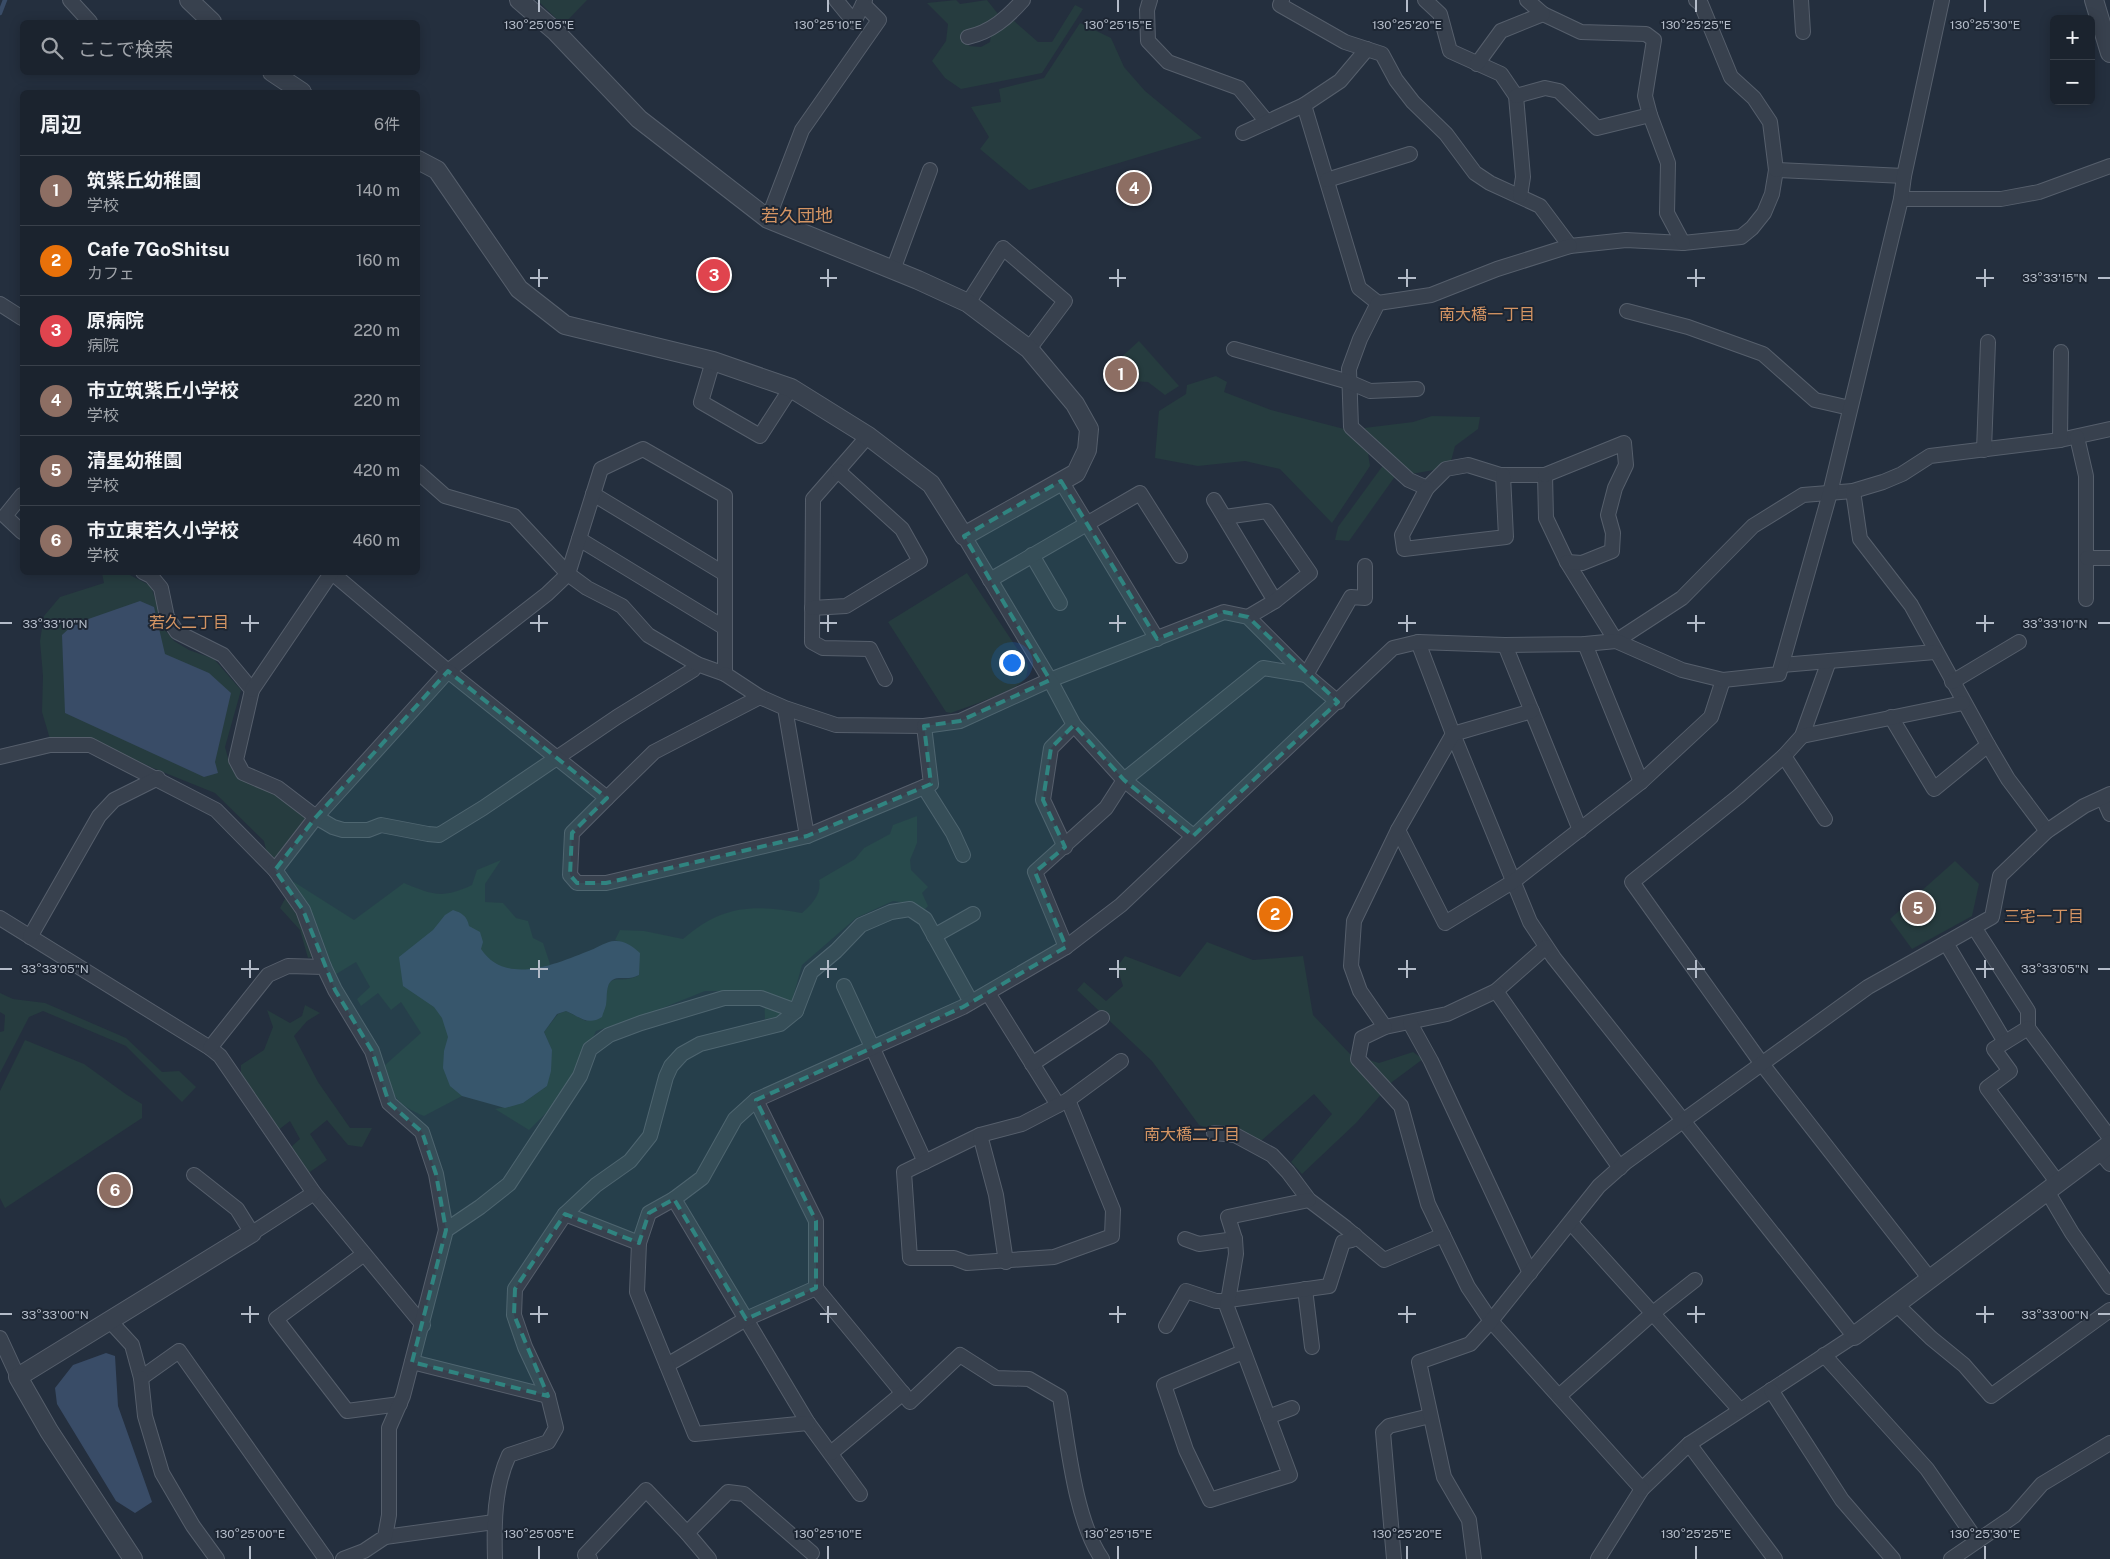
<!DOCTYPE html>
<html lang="ja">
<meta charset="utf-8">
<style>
:root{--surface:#1b232e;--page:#242b36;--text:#f1f3f6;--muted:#a0a4aa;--line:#39404a;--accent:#b45309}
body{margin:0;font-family:"Public Sans","Noto Sans JP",sans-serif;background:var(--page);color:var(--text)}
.controls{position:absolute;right:15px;top:15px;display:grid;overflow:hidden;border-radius:8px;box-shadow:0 2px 12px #0003}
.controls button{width:45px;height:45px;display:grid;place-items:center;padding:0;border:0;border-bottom:1px solid var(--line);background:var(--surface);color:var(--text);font:25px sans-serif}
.you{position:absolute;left:1011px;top:662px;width:18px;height:18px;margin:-12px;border:4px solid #fff;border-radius:50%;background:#1a73e8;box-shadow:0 0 0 8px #1a73e833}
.badge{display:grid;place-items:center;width:32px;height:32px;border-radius:50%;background:var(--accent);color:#fff;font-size:16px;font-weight:700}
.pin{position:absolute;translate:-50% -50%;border:2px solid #fff;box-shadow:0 1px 5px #0006}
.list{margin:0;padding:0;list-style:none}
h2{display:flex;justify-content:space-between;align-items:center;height:65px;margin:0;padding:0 20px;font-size:21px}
h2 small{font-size:16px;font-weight:400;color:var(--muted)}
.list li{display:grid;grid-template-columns:32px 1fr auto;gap:15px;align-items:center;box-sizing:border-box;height:70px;padding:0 20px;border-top:1px solid var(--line)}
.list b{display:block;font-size:19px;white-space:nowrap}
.list p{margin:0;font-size:16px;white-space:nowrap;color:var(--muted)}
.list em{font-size:16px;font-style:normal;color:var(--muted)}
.icon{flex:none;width:28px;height:28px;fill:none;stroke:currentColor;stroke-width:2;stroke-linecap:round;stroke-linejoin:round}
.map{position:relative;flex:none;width:2110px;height:1559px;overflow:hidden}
.search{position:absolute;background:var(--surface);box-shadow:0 2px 12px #0003;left:20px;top:20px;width:400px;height:55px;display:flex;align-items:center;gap:12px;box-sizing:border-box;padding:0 18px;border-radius:8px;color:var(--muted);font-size:19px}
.panel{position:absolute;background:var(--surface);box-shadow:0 2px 12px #0003;left:20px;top:90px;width:400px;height:485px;border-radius:8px}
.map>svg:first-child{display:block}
</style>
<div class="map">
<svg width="2110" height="1559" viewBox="0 0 2110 1559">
<rect width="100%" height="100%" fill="#242f3e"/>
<g fill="#263c3f">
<path d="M537 0H587L563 25Z"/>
<path d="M956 0 960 4 987 0 998 14 977 31 964 35 969 46 981 47 990 42 991 35 1013 20 1038 42H1052L1075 5 1083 9 1042 73 961 89 945 78 932 61 946 41 948 24 927 3Z"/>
<path d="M1080 23 1111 38 1124 67 1145 91 1202 138 1029 190 980 149 989 137 971 107 1001 102 999 89 1044 78Z"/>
<path d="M1139 341 1179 386 1165 395 1148 382 1133 381 1116 362Z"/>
<path d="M1216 376 1227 382 1224 392 1271 410 1348 430 1368 453 1370 466 1332 523 1280 469 1245 461 1198 466 1155 458 1159 411 1186 394 1187 385Z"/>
<path d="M1432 416 1480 417 1478 429 1455 446 1451 461 1434 470 1411 474 1364 428 1413 422Z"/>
<path d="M1384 464 1396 475 1349 541 1335 540 1338 527Z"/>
<path d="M102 573H126L151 586 165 630 174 641 189 650 214 659 241 690 225 747 230 766 252 781 276 789 307 819 277 859 267 854 264 841 215 793 153 768 89 738 50 739 42 712 43 676 40 641 44 616 60 597 104 583Z"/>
<path d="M967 573 1028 665C1027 670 1028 676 1024 680 1015 691 966 707 951 713L946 712 888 622Z"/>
<path d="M917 816V843L910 860 911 870 928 887 922 893 928 906 924 910 914 904 893 901 856 918 802 965 792 1001 777 1017 765 1019 764 991H705L650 1013 596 1031 571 1082 546 1113 529 1130 495 1109 523 1103 547 1086 552 1051 544 1032 558 1014 566 1011 586 1021 606 1004C606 966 619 987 639 975V964L629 945 615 940 620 930 644 931 683 939C722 905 753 904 802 913 812 904 822 894 819 880L855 859 864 848 890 834 893 825Z"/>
<path d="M501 860 485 884V902L503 903 516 918 528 921 533 938 543 943 550 964 462 1096 424 1116C397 1105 390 1094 384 1066L421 1033 401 1002 391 1010 378 993 361 1006 357 999 370 987 356 962 333 976 327 954 308 958 300 930 280 908 294 882 354 920 404 883C433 895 442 899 472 885L477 870Z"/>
<path d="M1955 861 1979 884 1972 916 1912 949 1890 919Z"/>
<path d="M1207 942 1253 960 1303 956 1313 1015 1350 1054 1379 1063 1413 1052 1423 1059 1392 1082 1356 1123 1302 1174 1291 1162 1332 1114 1314 1094 1262 1140H1237L1199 1125 1152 1061 1077 990 1084 982 1106 1001 1123 986 1117 967 1125 956 1180 977Z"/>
<path d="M0 993 13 999 45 1003 126 1038 162 1072 179 1071 196 1087 182 1102 126 1046 43 1011 29 1017 0 1073V1032L4 1031 5 1015 0 1012Z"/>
<path d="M305 1005 320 1013 307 1021 294 1036 318 1082 350 1128H372L362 1147 348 1145 327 1120 310 1134 327 1160 307 1174 291 1147 300 1139 290 1121 277 1131 241 1076V1065L264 1050 273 1027 267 1010 290 1023 302 1016Z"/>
<path d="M25 1040 84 1064 127 1095 142 1104V1118L5 1208 0 1198V1091Z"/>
</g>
<g fill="#394c67">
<path d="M140 601 154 607 165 654 209 673 231 693 215 762 218 773 204 777 65 713 62 635 74 624Z"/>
<path d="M453 910C462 913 467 916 469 926L480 932 483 942 481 949C506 987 558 963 591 950 598 947 609 940 616 941 626 941 633 947 640 953L639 975C632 979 626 978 619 978 604 979 608 995 606 1005 605 1009 603 1013 602 1017 588 1026 580 1017 566 1011L557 1014 544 1032 552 1050 551 1071 547 1086 523 1103 505 1108 462 1096 450 1086 443 1068 444 1051 448 1037 442 1018 434 1007 403 986 399 957 433 930 445 915Z"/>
<path d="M106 1353 115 1356 118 1406 152 1502 135 1513 116 1501 57 1404 55 1388 73 1365Z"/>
</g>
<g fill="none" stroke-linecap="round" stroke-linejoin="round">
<path stroke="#394c67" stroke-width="4.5" d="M0 13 5 0"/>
<defs>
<g id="minor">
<path d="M70 0 90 22"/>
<path d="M836 0 854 22 865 0"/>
<path d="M1150 0 1147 10 1148 41 1168 62 1239 88 1267 122"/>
<path d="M1282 0 1280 5 1345 42 1382 54 1396 80 1413 102 1446 134 1475 173 1490 183 1540 206 1570 246 1626 240 1683 243 1741 237 1752 228 1764 213 1772 194 1776 170 1904 176"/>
<path d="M1425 0 1440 14 1450 51 1501 74 1516 96 1523 177 1520 196"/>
<path d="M1696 0 1701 4 1731 77 1754 98 1770 122 1776 170"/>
<path d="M1801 0 1803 32"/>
<path d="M1543 14 1581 32 1646 34 1654 40 1645 96 1650 115"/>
<path d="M968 37C991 32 1007 18 1023 0"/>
<path d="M1477 64 1501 31 1543 14 1527 0"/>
<path d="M1516 96 1545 88 1559 91 1597 128 1650 115 1668 163 1667 213 1683 243"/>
<path d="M1304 105 1340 81 1367 49"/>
<path d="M1243 133 1304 105 1359 288 1378 303"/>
<path d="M1327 180 1410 154"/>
<path d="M1901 199H2001L2039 192 2110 166"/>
<path d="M768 219 802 130 879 20 863 4"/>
<path d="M1570 246 1497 269 1431 295 1378 303 1360 339 1349 369 1351 427 1409 480 1427 488 1446 469 1468 465 1500 475H1545L1546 518 1567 562 1616 641 1682 598 1753 526 1803 495 1853 491 1883 482 1902 474 1930 456 2060 440 2110 429"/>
<path d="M893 270 930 170"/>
<path d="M968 303 1003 248 1065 301 1029 349"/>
<path d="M0 304 22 318"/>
<path d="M1627 311 1688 327 1763 354 1815 400 1850 408"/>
<path d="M1234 349 1349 382 1370 391 1417 389"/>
<path d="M713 361 701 402 760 436 791 388"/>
<path d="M868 436 813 499 812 642 823 648 870 649 885 679"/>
<path d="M2077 437 2086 476V599"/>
<path d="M2060 440 2061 352"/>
<path d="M1984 450 1988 342"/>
<path d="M1545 475 1624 443 1626 465 1615 488 1608 515 1613 533 1612 551 1582 563 1567 562"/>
<path d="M1061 481 1157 639"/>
<path d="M1427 488 1402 535 1404 549 1506 537 1503 475"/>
<path d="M1853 491 1860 539 1911 605 1988 745 2008 779 2047 831"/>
<path d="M593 494 725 574"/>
<path d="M22 495 5 516 22 532"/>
<path d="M1214 500 1275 601"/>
<path d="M1225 517 1267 511 1310 573 1275 601 1248 617"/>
<path d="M964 536 1050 680 1224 612 1248 617 1306 675 1338 702"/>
<path d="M579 539 725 628"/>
<path d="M1032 555 1060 603"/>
<path d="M2087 558H2110"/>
<path d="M143 572 151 576 161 588 167 617 177 632 223 655 252 690 236 760 243 773 278 788 316 817 333 827 343 830H368L381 825 428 834 439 835 483 808 617 717 693 670 697 664"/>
<path d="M331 572 448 671 547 594 568 574 601 469 643 449 725 496V674L697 664 648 635 622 606 587 588 568 574 514 516 445 496 418 472"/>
<path d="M990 580 1140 493 1180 556"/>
<path d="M812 608 846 606 920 561 902 529 838 471"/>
<path d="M1418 642 1453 734 1530 922 1554 958 1854 1336 1689 1444 1642 1489 1598 1559"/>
<path d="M1585 644 1641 782"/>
<path d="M1505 645 1580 830"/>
<path d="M1829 661 1802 736 1784 756 1739 796 1632 882 1762 1064 1930 1279"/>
<path d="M1782 665 1935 652"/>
<path d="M1952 682 2019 642"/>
<path d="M252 690 332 572"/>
<path d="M760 697 785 708 807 836 931 784 924 726 836 725 785 708"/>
<path d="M1891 717 1934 789 1988 745"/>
<path d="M924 726 960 721 1050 680 1074 725 1124 780 1193 836"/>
<path d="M1802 736 1963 703"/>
<path d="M1784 756 1825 819"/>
<path d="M0 757 50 745H90L216 810 275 870 303 910 324 967"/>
<path d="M924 787 953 833 963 855"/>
<path d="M607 798 572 833 570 875 577 883H606L807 836"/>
<path d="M2103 798 2110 814"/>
<path d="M1398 830 1445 923 1514 881 1641 782 1711 717 1723 680"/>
<path d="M1065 847 1043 800 1051 748 1074 725"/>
<path d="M275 870 316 817 448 671 607 798 654 752 760 697 725 674"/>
<path d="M0 918 210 1048 220 1056 314 1193 423 1325"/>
<path d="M1974 927 2028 1011V1028"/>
<path d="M934 936 973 914"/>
<path d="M30 937 99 816 114 800 158 778"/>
<path d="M1946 943 2005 1042"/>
<path d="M1066 947 1035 872 1106 808 1124 780 1263 668 1306 675 1351 597 1365 598V566"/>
<path d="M1546 947 1496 991 1447 1014 1385 1027 1362 1038 1358 1059 1401 1106 1428 1204 1468 1287 1491 1321 1642 1489"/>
<path d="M844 986 925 1162"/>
<path d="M1496 991 1620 1168"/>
<path d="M988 993 1058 1105"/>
<path d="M1410 1023 1431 1061 1530 1273"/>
<path d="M1385 1027 1360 991 1351 966 1354 921 1398 830 1453 734 1532 711"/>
<path d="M210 1048 268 975 288 966 324 967 335 990 372 1051 389 1103 422 1132 436 1174 446 1230"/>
<path d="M1032 1064 1102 1018"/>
<path d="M756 1100 816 1221V1288L910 1402 960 1355 996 1378 1029 1379 1060 1397C1068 1444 1075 1520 1102 1559"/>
<path d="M1214 1133 1235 1135 1272 1155 1288 1172 1309 1200 1346 1228 1384 1260 1443 1235"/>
<path d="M980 1135 904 1172 910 1258H954L967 1263 1054 1257 1112 1236 1113 1210 1068 1100"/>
<path d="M2100 1152 2110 1164"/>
<path d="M194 1175 237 1209 252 1233 314 1193"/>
<path d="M2058 1183 1987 1088 2010 1071 1994 1049 2028 1028 2110 1138"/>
<path d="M2047 1191 2072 1233 2110 1287"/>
<path d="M674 1199 808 1423 860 1494"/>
<path d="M1571 1223 1740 1410"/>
<path d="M1185 1239 1199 1244 1235 1239"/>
<path d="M639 1243 565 1214 596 1185 630 1161 650 1136 666 1077 671 1066 682 1054 700 1044 780 1024 796 1011 811 972 836 951 861 925 891 912 910 909 925 919 971 1002"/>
<path d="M364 1254 276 1319 347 1411 400 1404"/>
<path d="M1006 1262 996 1195 980 1135 1022 1124 1068 1100 1121 1061"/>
<path d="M1305 1289 1312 1347"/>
<path d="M1896 1304 1931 1338 1964 1365 1991 1396 2110 1310"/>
<path d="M109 1320 132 1345 141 1378 179 1351 326 1559"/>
<path d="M1166 1326 1186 1291 1216 1301H1222L1329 1286 1343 1242 1352 1240 1355 1235"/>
<path d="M0 1338 18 1377"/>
<path d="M1243 1352 1164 1385 1186 1450 1210 1500 1290 1475 1227 1307 1236 1254 1235 1239 1228 1217 1309 1200"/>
<path d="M1824 1355 1927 1469 1977 1541"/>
<path d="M412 1362 548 1396"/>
<path d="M667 1365 746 1319 816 1288"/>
<path d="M141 1378 145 1416 162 1473 193 1526 217 1559"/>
<path d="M1771 1390 1842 1500 1893 1559"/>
<path d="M1559 1396 1653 1313 1695 1280"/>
<path d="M1268 1417 1292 1408"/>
<path d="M808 1423 695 1434 637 1292 639 1243 649 1213 674 1199 702 1178 735 1119 756 1100 963 1007 1066 947 1121 905 1393 648 1418 642 1505 645 1585 644 1616 641 1682 670 1723 680 1779 674 1830 493 1901 199 1904 176 1942 0"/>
<path d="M1689 1444 1775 1559"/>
<path d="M831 1453 903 1393"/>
<path d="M687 1533 709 1559"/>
<path d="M385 1537 494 1522"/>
<path d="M343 1559 364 1551 385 1537 389 1515V1428L403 1396 446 1230 480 1207 509 1184 580 1076 590 1049 609 1035 641 1023 724 998H761L796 1011"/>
<path d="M495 1559C494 1525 494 1487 509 1455L548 1442 556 1428 548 1396 525 1347 514 1315 515 1289 565 1214"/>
<path d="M590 1559 585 1555 646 1490 687 1533 728 1492 744 1494 812 1553"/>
<path d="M1394 1559 1383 1432 1389 1426 1430 1416"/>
<path d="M1474 1559 1469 1520 1444 1477 1419 1362 1470 1344 1491 1321 1599 1186 1626 1162 1868 987 1992 917 2000 876 2047 831 2084 806 2110 794"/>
<path d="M1951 1559 2014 1516 2042 1484 2110 1443"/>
</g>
<g id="tertiary">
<path d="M189 0 212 22"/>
<path d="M2094 0 2110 53"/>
<path d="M272 72 302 92"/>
<path d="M418 160 437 170 519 289 565 325 713 361 791 388 868 436 931 484 964 536 1076 473 1087 450 1089 429 1075 404 1029 349 968 303 918 280 768 219 639 119 556 32 519 0"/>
<path d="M1854 1336 2110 1144"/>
<path d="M133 1559 49 1431 18 1377 252 1233"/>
</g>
</defs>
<use href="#minor" stroke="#565f6c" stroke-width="16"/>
<use href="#tertiary" stroke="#565f6c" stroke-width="20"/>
<use href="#minor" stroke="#38414e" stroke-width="14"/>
<use href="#tertiary" stroke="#38414e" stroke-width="18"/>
</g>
<path fill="#308480" fill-opacity="0.2" stroke="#308480" stroke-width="4" stroke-dasharray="10 6" stroke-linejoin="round" d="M1061 481 1157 639 1224 612 1248 617 1338 702 1193 836 1124 780 1074 725 1051 748 1043 800 1065 847 1035 872 1066 947 963 1007 756 1100 816 1221V1288L746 1319 674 1199 649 1213 639 1243 565 1214 515 1289 514 1315 548 1396 412 1362 446 1230 436 1174 422 1132 389 1103 372 1051 335 990 303 910 275 870 316 817 448 671 607 798 572 833 570 875 577 883H606L807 836 931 784 924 726 960 721 1050 680 964 536Z"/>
<path fill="none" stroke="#b4bcc9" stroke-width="2" d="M539 0V12M828 0V12M1118 0V12M1407 0V12M1696 0V12M1985 0V12M539 269V287M828 269V287M1118 269V287M1407 269V287M1696 269V287M1985 269V287M530 278H548M820 278H837M1109 278H1126M1398 278H1416M1687 278H1705M1976 278H1994M2098 278H2110M250 615V632M539 615V632M828 615V632M1118 615V632M1407 615V632M1696 615V632M1985 615V632M0 623H12M241 623H259M530 623H548M820 623H837M1109 623H1126M1398 623H1416M1687 623H1705M1976 623H1994M2098 623H2110M250 960V978M539 960V978M828 960V978M1118 960V978M1407 960V978M1696 960V978M1985 960V978M0 969H12M241 969H259M530 969H548M820 969H837M1109 969H1126M1398 969H1416M1687 969H1705M1976 969H1994M2098 969H2110M250 1306V1323M539 1306V1323M828 1306V1323M1118 1306V1323M1407 1306V1323M1696 1306V1323M1985 1306V1323M0 1314H12M241 1314H259M530 1314H548M820 1314H837M1109 1314H1126M1398 1314H1416M1687 1314H1705M1976 1314H1994M2098 1314H2110M250 1546V1559M539 1546V1559M828 1546V1559M1118 1546V1559M1407 1546V1559M1696 1546V1559M1985 1546V1559"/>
<g text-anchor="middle" stroke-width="4" stroke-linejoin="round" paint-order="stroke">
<g font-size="16" fill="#d59563" stroke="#1d2633">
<text x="1487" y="320">南大橋一丁目</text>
<text x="189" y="628">若久二丁目</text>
<text x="2044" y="922">三宅一丁目</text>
<text x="1192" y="1140">南大橋二丁目</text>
</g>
<g font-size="18" fill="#d59563" stroke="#1d2633">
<text x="797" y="222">若久団地</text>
</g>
</g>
<g font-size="12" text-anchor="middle" fill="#b4bcc9" stroke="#1d2633" stroke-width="4" stroke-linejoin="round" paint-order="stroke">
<text x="539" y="29">130°25'05"E</text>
<text x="828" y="29">130°25'10"E</text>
<text x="1118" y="29">130°25'15"E</text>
<text x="1407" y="29">130°25'20"E</text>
<text x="1696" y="29">130°25'25"E</text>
<text x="1985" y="29">130°25'30"E</text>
<text x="2055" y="282">33°33'15"N</text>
<text x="55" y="628">33°33'10"N</text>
<text x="2055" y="628">33°33'10"N</text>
<text x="55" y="973">33°33'05"N</text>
<text x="2055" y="973">33°33'05"N</text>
<text x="55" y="1319">33°33'00"N</text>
<text x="2055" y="1319">33°33'00"N</text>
<text x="250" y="1538">130°25'00"E</text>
<text x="539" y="1538">130°25'05"E</text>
<text x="828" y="1538">130°25'10"E</text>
<text x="1118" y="1538">130°25'15"E</text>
<text x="1407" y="1538">130°25'20"E</text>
<text x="1696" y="1538">130°25'25"E</text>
<text x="1985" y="1538">130°25'30"E</text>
</g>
</svg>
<div class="controls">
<button>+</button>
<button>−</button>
</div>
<div class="you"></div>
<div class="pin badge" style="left:1121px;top:374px;background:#8d6e63">1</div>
<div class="pin badge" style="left:1275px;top:914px;background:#e8710a">2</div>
<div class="pin badge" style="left:714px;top:275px;background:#e0444e">3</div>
<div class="pin badge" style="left:1134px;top:188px;background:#8d6e63">4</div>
<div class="pin badge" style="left:1918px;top:908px;background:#8d6e63">5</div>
<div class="pin badge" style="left:115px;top:1190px;background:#8d6e63">6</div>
<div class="search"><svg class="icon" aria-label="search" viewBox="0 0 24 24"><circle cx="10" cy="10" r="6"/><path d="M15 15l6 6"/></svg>ここで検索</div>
<section class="panel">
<h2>周辺<small>6件</small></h2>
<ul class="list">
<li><span class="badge" style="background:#8d6e63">1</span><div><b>筑紫丘幼稚園</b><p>学校</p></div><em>140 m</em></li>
<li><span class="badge" style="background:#e8710a">2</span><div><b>Cafe 7GoShitsu</b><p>カフェ</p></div><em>160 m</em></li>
<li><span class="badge" style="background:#e0444e">3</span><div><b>原病院</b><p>病院</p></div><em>220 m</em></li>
<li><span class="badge" style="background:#8d6e63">4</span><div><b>市立筑紫丘小学校</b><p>学校</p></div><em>220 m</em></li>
<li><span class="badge" style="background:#8d6e63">5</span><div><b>清星幼稚園</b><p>学校</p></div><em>420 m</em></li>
<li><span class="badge" style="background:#8d6e63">6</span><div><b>市立東若久小学校</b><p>学校</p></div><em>460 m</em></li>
</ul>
</section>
</div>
